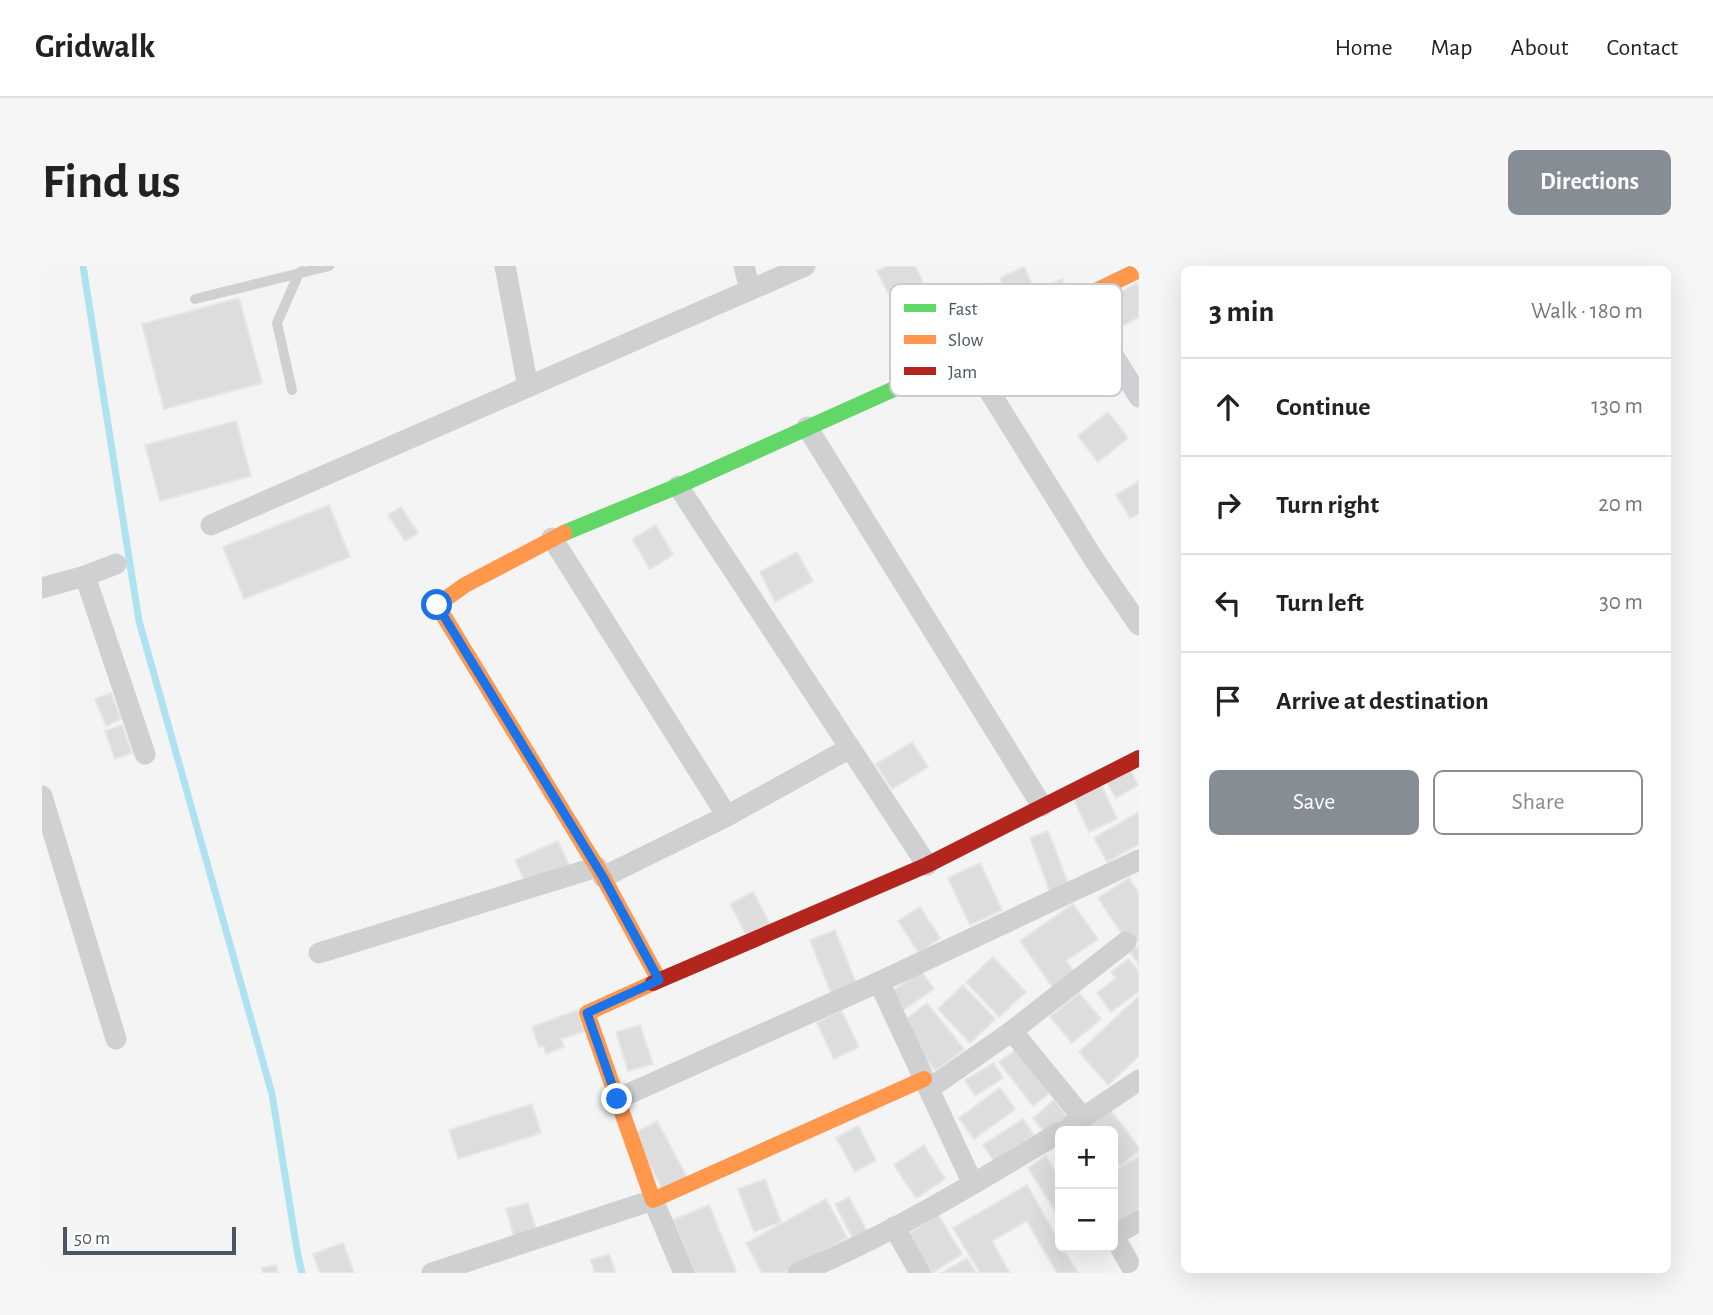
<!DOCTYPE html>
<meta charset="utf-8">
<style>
:root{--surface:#fff;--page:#f6f6f6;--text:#222;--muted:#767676;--line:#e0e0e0;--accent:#868d94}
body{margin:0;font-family:"Alegreya Sans",sans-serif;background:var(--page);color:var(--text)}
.controls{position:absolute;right:21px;bottom:21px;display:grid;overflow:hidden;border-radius:10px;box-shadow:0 7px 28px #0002}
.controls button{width:63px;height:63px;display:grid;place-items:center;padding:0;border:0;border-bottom:2px solid var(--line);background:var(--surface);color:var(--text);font:35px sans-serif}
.scale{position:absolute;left:21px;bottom:18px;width:173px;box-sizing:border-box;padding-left:7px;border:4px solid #4a5661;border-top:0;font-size:19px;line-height:24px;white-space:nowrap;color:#4a5661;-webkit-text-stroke:5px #fff;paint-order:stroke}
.stop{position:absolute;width:21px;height:21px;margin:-16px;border:5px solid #1a73e8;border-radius:50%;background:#fff}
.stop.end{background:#1a73e8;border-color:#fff;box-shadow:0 2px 7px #0008}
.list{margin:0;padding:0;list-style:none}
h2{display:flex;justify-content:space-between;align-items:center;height:91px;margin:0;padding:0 28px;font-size:30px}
h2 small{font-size:23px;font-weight:400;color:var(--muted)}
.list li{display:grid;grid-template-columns:46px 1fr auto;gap:21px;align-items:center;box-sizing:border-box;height:98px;padding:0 28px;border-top:2px solid var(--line)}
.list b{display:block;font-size:26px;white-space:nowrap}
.list em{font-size:23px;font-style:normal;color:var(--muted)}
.actions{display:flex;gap:14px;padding:21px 28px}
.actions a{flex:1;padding:16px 0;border:2px solid var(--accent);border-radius:10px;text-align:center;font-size:24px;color:var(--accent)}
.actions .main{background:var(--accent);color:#fff}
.icon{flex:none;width:38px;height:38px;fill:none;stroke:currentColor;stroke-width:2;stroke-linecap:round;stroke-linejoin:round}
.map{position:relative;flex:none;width:1097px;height:1007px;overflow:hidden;border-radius:10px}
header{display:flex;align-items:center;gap:42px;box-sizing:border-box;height:98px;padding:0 35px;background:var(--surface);border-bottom:2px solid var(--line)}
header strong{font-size:33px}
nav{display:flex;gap:38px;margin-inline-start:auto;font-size:24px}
.intro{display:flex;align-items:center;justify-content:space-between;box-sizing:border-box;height:168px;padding:0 42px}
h1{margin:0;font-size:49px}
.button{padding:18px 32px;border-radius:10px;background:var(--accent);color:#fff;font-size:24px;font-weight:700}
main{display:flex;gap:42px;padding:0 42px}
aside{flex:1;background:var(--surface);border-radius:10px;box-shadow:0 7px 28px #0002}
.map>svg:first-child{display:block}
</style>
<header>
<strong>Gridwalk</strong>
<nav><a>Home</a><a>Map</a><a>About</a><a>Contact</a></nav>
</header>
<div class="intro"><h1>Find us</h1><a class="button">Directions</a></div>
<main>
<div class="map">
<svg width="1097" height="1007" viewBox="0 0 1097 1007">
<rect width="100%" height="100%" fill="#f4f4f4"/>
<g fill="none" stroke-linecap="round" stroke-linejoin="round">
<path stroke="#aee2f0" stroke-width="7" d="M41 0 97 355 230 828 256 990 260 1007"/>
</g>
<g fill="#ddddde" stroke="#e5e6e7" stroke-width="2">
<path d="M845 0H873L897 48 865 64 835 5Z"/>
<path d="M982 1 1001 42 977 53 958 12Z"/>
<path d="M1020 13 1027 29 1013 36 1006 20Z"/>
<path d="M950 17 970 58 946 71 925 29Z"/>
<path d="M1095 17 1097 22V51L1068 67 1053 41Z"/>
<path d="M197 32 220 117 122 143 100 58Z"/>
<path d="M1066 146 1086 172 1056 196 1036 170Z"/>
<path d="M194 155 209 210 118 235 103 179Z"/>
<path d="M1097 215V247L1088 252 1074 229Z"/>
<path d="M287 239 308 291 202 333 181 281Z"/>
<path d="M359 241 376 267 363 275 346 249Z"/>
<path d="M614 259 631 289 608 303 590 273Z"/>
<path d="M755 286 771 315 733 336 718 306Z"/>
<path d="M69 427 79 453 64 460 53 433Z"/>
<path d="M80 459 90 487 73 493 63 465Z"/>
<path d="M870 476 886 501 850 523 834 498Z"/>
<path d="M1088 504 1096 519 1074 532 1065 516Z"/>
<path d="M1058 516 1075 553 1047 566 1030 530Z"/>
<path d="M1097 546V578L1065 596 1052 572Z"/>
<path d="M1006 565 1027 619 1008 626 988 572Z"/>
<path d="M516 575 527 599 484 618 473 594Z"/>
<path d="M938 597 960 644 928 659 906 612Z"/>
<path d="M1087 612 1097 627V674L1088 680 1056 632Z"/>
<path d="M711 626 729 660 706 672 688 638Z"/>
<path d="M1031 638 1056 673 1024 695 1034 708 1012 723 978 675Z"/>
<path d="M878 641 898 672 877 687 856 655Z"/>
<path d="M793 664 816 722 791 732 768 674Z"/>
<path d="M1097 679V699L1088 686Z"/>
<path d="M951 691 984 726 957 751 924 716Z"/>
<path d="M1087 693 1097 706V725L1069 746 1055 727 1074 712 1069 706Z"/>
<path d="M879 705 892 723 861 744 849 726Z"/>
<path d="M921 719 953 753 928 777 896 743Z"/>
<path d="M1037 727 1059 753 1030 777 1008 751Z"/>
<path d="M1097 730V790L1066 819 1037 786Z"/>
<path d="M885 737 922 783 894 805 857 759Z"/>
<path d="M535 744 543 765 519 773 522 781 504 788 502 780 497 781 490 761Z"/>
<path d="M799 744 817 781 792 793 775 757Z"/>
<path d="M598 759 611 798 586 805 574 766Z"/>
<path d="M975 783 1008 827 991 840 957 796Z"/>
<path d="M952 797 961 812 933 830 923 814Z"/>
<path d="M958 822 973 843 932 873 917 852Z"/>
<path d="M1012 834 1026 852 1005 869 991 852Z"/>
<path d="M490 838 499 867 416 893 407 864Z"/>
<path d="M1068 843 1097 882V885L1078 900 1071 890V865H1053L1047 858Z"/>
<path d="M981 853 992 869 952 895 941 879Z"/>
<path d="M615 855 647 915 623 928 591 868Z"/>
<path d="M816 860 834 894 813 906 794 872Z"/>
<path d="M882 879 903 913 874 932 852 899Z"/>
<path d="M1004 890 1018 914V943L1014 946 986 902Z"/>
<path d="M1097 890V949L1071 959V906Z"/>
<path d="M723 913 739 956 712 966 696 923Z"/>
<path d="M985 919 1018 977V981H1020L1036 1007H1015L985 955 950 975 968 1007H938L911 962Z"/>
<path d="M807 931 826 967 812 975 793 938Z"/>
<path d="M784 933 805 972 741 1007H720L704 977Z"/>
<path d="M486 937 495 967 473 974 464 943Z"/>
<path d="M667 939 694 1005 690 1007H653L631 954Z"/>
<path d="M896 949 920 988 890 1007 866 968Z"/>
<path d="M301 977 312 1007H278L271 988Z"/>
<path d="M567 988 574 1007H553L549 994Z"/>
<path d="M925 992 934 1007H899Z"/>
<path d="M234 999 236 1007H221L220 1002Z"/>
</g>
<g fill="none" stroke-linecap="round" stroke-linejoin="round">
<g stroke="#ced0d2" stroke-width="10">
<path d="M153 33 287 0"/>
<path d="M250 124 235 57 257 7 260 5"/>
</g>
<g stroke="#ced0d2" stroke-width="21">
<path d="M463 0 486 121"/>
<path d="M702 0 708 24"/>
<path d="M1037 33 1097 131"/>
<path d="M926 91 1053 295 1097 359"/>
<path d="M765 161 1000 540"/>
<path d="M636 220 885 599"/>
<path d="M169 259 763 0"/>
<path d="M510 272 685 550"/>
<path d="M43 310 103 488"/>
<path d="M0 322 43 310 74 298"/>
<path d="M0 530 74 773"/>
<path d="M561 611 685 550 808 482"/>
<path d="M277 687 555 601"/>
<path d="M837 716 1097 594"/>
<path d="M970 765 1084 676"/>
<path d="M887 823 970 765 1041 852"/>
<path d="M575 833 837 716 931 918"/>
<path d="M1030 859 1097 814"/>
<path d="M852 961 878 1007"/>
<path d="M1071 969 1093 1007"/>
<path d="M1071 970 1097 955"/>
<path d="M390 1007 611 934 642 1007"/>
<path d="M756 1007C848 969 934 917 1018 866"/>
</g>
<path stroke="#63d668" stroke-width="16" d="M522 267 636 220 863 118"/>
<g stroke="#ff974d" stroke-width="16">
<path d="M863 118 926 91 1037 33 1097 4"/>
<path d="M522 267 423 319 395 339 561 611 617 714"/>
<path d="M611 717 545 747 611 934 882 813"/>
</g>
<path stroke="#b3261e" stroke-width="16" d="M611 717 885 599 1097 492"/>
</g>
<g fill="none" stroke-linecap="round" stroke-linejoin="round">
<path stroke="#1a73e8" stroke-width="9" d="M395 339 561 611 617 714 545 747 575 833"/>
</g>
<rect x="848" y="18" width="232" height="112" rx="10" fill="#fff" stroke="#c9ccd0" stroke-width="2"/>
<rect x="862" y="38" width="32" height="8" fill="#63d668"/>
<rect x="862" y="69" width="32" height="9" fill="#ff974d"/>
<rect x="862" y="101" width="32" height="8" fill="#b3261e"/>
<g font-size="19" fill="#4a5661">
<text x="906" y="49">Fast</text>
<text x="906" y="80">Slow</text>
<text x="906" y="112">Jam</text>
</g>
</svg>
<div class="controls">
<button>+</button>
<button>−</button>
</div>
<div class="scale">50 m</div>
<div class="stop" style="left:395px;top:339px"></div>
<div class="stop end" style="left:575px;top:833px"></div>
</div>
<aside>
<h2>3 min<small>Walk · 180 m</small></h2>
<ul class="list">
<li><svg class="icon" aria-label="ahead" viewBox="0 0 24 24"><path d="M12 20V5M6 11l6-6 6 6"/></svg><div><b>Continue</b></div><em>130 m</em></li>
<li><svg class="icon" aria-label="right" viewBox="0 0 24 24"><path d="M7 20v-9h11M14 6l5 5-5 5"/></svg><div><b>Turn right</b></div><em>20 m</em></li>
<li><svg class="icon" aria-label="left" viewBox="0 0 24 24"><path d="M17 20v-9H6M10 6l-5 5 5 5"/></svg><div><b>Turn left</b></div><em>30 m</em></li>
<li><svg class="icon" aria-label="arrive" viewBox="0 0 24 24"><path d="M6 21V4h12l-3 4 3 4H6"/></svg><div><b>Arrive at destination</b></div></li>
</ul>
<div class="actions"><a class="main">Save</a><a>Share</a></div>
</aside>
</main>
